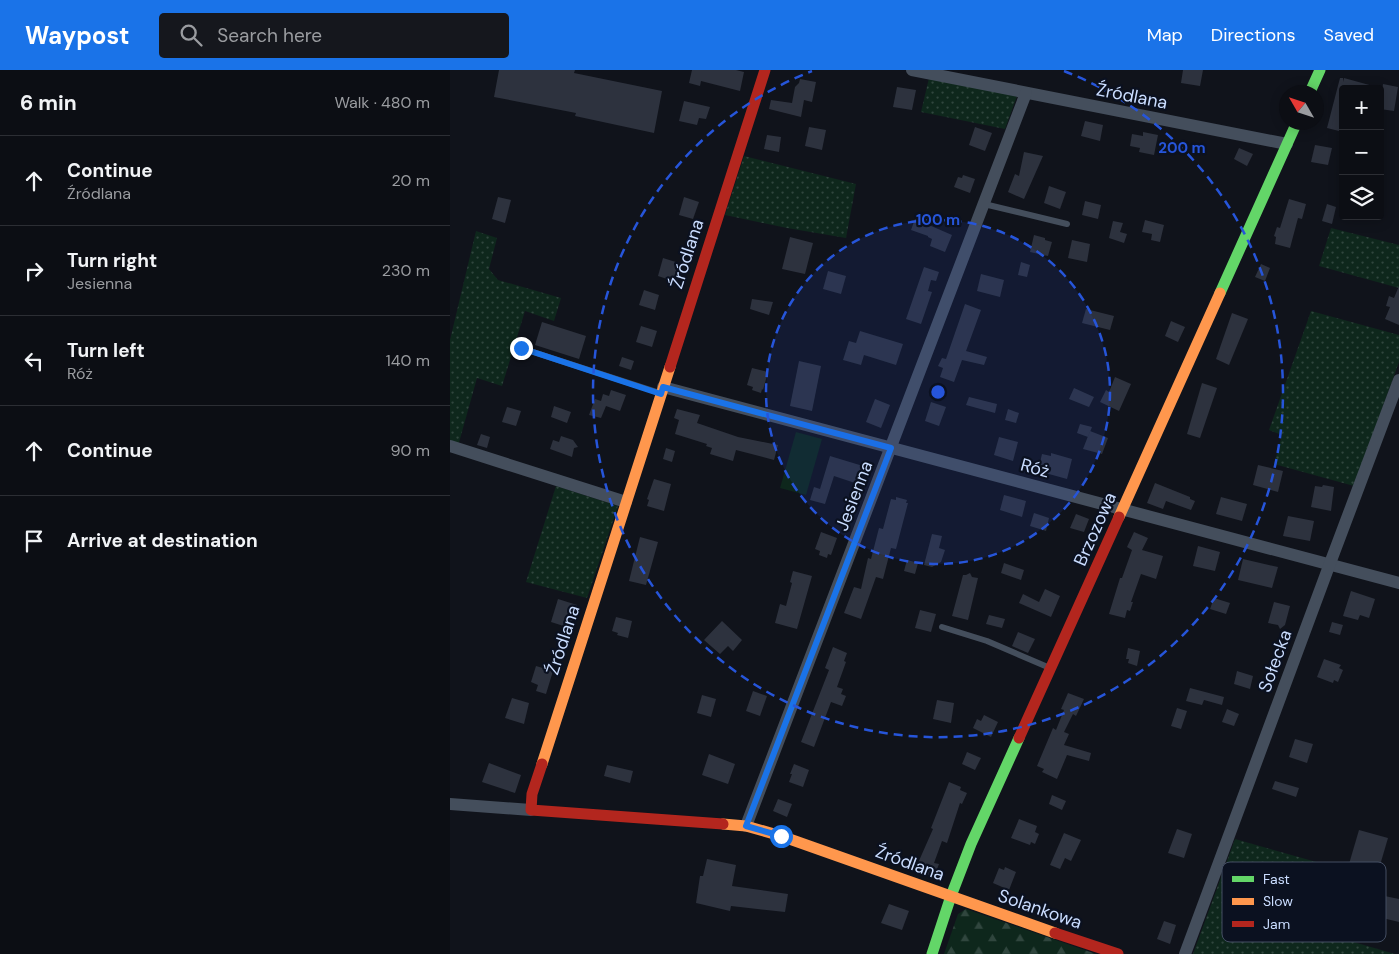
<!DOCTYPE html>
<meta charset="utf-8">
<style>
:root{--surface:#0c0e14;--page:#15171d;--text:#f1f3f6;--muted:#9a9ca0;--line:#2c2e34;--accent:#1a73e8}
body{margin:0;font-family:"DM Sans",sans-serif;background:var(--page);color:var(--text)}
.controls{position:absolute;right:15px;top:15px;display:grid;overflow:hidden;border-radius:5px;box-shadow:0 2px 12px #0003}
.controls button{width:45px;height:45px;display:grid;place-items:center;padding:0;border:0;border-bottom:1px solid var(--line);background:var(--surface);color:var(--text);font:25px sans-serif}
.compass{position:absolute;left:829px;top:15px;width:45px;height:45px;border-radius:50%;background:var(--surface);box-shadow:0 2px 12px #0003;rotate:309deg}
.stop{position:absolute;width:15px;height:15px;margin:-11px;border:4px solid #1a73e8;border-radius:50%;background:#fff}
.stop.end{background:#1a73e8;border-color:#fff;box-shadow:0 1px 5px #0008}
.list{margin:0;padding:0;list-style:none}
h2{display:flex;justify-content:space-between;align-items:center;height:65px;margin:0;padding:0 20px;font-size:21px}
h2 small{font-size:16px;font-weight:400;color:var(--muted)}
.list li{display:grid;grid-template-columns:32px 1fr auto;gap:15px;align-items:center;box-sizing:border-box;height:90px;padding:0 20px;border-top:1px solid var(--line)}
.list b{display:block;font-size:19px;white-space:nowrap}
.list p{margin:0;font-size:16px;white-space:nowrap;color:var(--muted)}
.list em{font-size:16px;font-style:normal;color:var(--muted)}
.icon{flex:none;width:28px;height:28px;fill:none;stroke:currentColor;stroke-width:2;stroke-linecap:round;stroke-linejoin:round}
.map{position:relative;flex:none;width:949px;height:884px;overflow:hidden}
header{display:flex;align-items:center;gap:30px;box-sizing:border-box;height:70px;padding:0 25px;background:var(--accent);color:#fff}
header strong{font-size:24px}
nav{display:flex;gap:28px;margin-inline-start:auto;font-size:18px}
.search{width:350px;height:45px;background:var(--page);display:flex;align-items:center;gap:12px;box-sizing:border-box;padding:0 18px;border-radius:5px;color:var(--muted);font-size:19px}
main{display:flex}
aside{flex:1;background:var(--surface)}
.map>svg:first-child{display:block}
</style>
<header>
<strong>Waypost</strong>
<div class="search"><svg class="icon" aria-label="search" viewBox="0 0 24 24"><circle cx="10" cy="10" r="6"/><path d="M15 15l6 6"/></svg>Search here</div>
<nav><a>Map</a><a>Directions</a><a>Saved</a></nav>
</header>
<main>
<aside>
<h2>6 min<small>Walk · 480 m</small></h2>
<ul class="list">
<li><svg class="icon" aria-label="ahead" viewBox="0 0 24 24"><path d="M12 20V5M6 11l6-6 6 6"/></svg><div><b>Continue</b><p>Źródlana</p></div><em>20 m</em></li>
<li><svg class="icon" aria-label="right" viewBox="0 0 24 24"><path d="M7 20v-9h11M14 6l5 5-5 5"/></svg><div><b>Turn right</b><p>Jesienna</p></div><em>230 m</em></li>
<li><svg class="icon" aria-label="left" viewBox="0 0 24 24"><path d="M17 20v-9H6M10 6l-5 5 5 5"/></svg><div><b>Turn left</b><p>Róż</p></div><em>140 m</em></li>
<li><svg class="icon" aria-label="ahead" viewBox="0 0 24 24"><path d="M12 20V5M6 11l6-6 6 6"/></svg><div><b>Continue</b></div><em>90 m</em></li>
<li><svg class="icon" aria-label="arrive" viewBox="0 0 24 24"><path d="M6 21V4h12l-3 4 3 4H6"/></svg><div><b>Arrive at destination</b></div></li>
</ul>
</aside>
<div class="map">
<svg width="949" height="884" viewBox="0 0 949 884">
<defs>
<pattern id="grass-dots" width="8" height="8" patternUnits="userSpaceOnUse" patternTransform="scale(1.25)"><rect width="8" height="8" fill="#0e271c"/><path d="M2 2h.1M6 6h.1" fill="none" stroke="#30463e" stroke-width="1.8" stroke-linecap="round"/></pattern>
<pattern id="forest-firs" width="22" height="20" patternUnits="userSpaceOnUse" patternTransform="scale(1.25)"><rect width="22" height="20" fill="#0e271c"/><path d="M5 1l3.5 6h-7zM16 11l3.5 6h-7z" fill="#30463e"/></pattern>
</defs>
<rect width="100%" height="100%" fill="#10131b"/>
<g fill="url(#grass-dots)">
<path d="M479 8 567 26 555 59 471 42Z"/>
<path d="M294 86 406 114 396 168 337 158 275 145Z"/>
<path d="M881 158 949 175V218L869 196Z"/>
<path d="M26 161 47 168 39 199 48 210 111 228 104 251 75 241 52 316 27 308 8 376 0 373V270Z"/>
<path d="M861 241 949 265V292L904 416 824 394 832 365 819 360Z"/>
<path d="M106 416 168 436 137 528 76 512Z"/>
<path d="M785 769 870 793 852 857 945 884H743Z"/>
</g>
<path fill="url(#forest-firs)" d="M516 839 646 884H494L508 844Z"/>
<path fill="#0e271c" d="M346 362 372 369 356 425 330 418Z"/>
<g fill="#2d323e">
<path d="M49 0H125L124 3 212 21 204 63 125 46 126 43 44 27Z"/>
<path d="M242 0H286L294 2 290 21 251 11 250 16 239 13Z"/>
<path d="M733 0H753L750 16 731 13Z"/>
<path d="M890 8H893V12L894 8 923 16V19H893V62L877 58Z"/>
<path d="M350 9 366 12 362 32 354 30 351 47 319 39 321 30 342 33 345 17 349 13Z"/>
<path d="M933 14 948 17 944 41 930 39Z"/>
<path d="M447 17 466 20 462 40 443 37Z"/>
<path d="M234 31 260 37 256 49 249 48 247 55 229 51Z"/>
<path d="M635 51 653 55 650 71 631 66Z"/>
<path d="M359 57 376 60 372 80 355 76Z"/>
<path d="M525 57 542 63 535 81 519 75Z"/>
<path d="M693 62 708 65 704 85 689 82 690 78 680 76 682 64 693 66Z"/>
<path d="M317 65 331 67 329 82 314 79Z"/>
<path d="M865 75 882 78 878 95 861 92Z"/>
<path d="M789 78 803 84 797 96 784 89Z"/>
<path d="M574 82 593 86 574 129 558 122 565 104 569 106Z"/>
<path d="M513 105 525 109 520 123 504 117 508 107 512 108Z"/>
<path d="M599 116 616 122 610 139 594 133Z"/>
<path d="M48 127 61 130 55 153 42 149Z"/>
<path d="M234 127 249 132 243 149 229 145Z"/>
<path d="M839 129 856 134 852 149 848 148 840 178 825 174 826 167 824 166 827 157 830 158Z"/>
<path d="M635 131 651 135 648 149 632 145Z"/>
<path d="M877 134 886 137 882 154 872 151Z"/>
<path d="M465 149 502 165 495 182 480 176 482 169 478 167V166L461 160Z"/>
<path d="M695 150 714 155 710 172 701 170 702 164 692 162Z"/>
<path d="M663 151 673 153 670 162 677 164 674 173 659 168Z"/>
<path d="M584 165 595 168V170L602 172 598 186 580 182Z"/>
<path d="M340 167 363 173 355 204 332 199Z"/>
<path d="M622 170 640 174 637 192 618 188Z"/>
<path d="M213 188 229 193V200L223 211 208 206Z"/>
<path d="M571 192 580 195 577 207 568 205Z"/>
<path d="M811 194 820 198 815 211 805 207Z"/>
<path d="M474 197 489 202 486 211 481 210 478 221 482 222 471 254 456 249Z"/>
<path d="M378 201 396 206 391 224 373 219Z"/>
<path d="M531 204 554 210 550 227 527 221Z"/>
<path d="M949 216V255L935 249 940 237 936 236 939 226 944 228Z"/>
<path d="M194 220 209 225 205 240 189 235Z"/>
<path d="M302 229 323 232 319 245 300 239Z"/>
<path d="M515 234 531 240 516 281 537 287 534 295 512 290 504 312 490 307 493 298 488 296 492 288 496 289Z"/>
<path d="M636 239 664 246 660 260 632 253Z"/>
<path d="M782 243 798 249 779 295 766 289Z"/>
<path d="M721 251 735 257 728 272 715 266Z"/>
<path d="M92 252 136 266 129 289 85 275Z"/>
<path d="M191 256 207 261 202 277 186 272Z"/>
<path d="M410 261 453 274 446 295 414 285 411 295 393 290 399 271 406 273Z"/>
<path d="M172 287 184 291 181 300 169 296Z"/>
<path d="M349 291 371 296 362 341 340 336Z"/>
<path d="M302 298 318 302 313 320 312 319 311 323 302 320 303 317 297 315Z"/>
<path d="M665 307 681 314 669 341 650 332 656 320 659 322Z"/>
<path d="M752 313 767 318 750 368 737 364Z"/>
<path d="M624 318 644 327 639 337 619 329Z"/>
<path d="M161 320 176 325 170 341 156 336 151 348 139 345 145 329 151 331 153 324 159 326Z"/>
<path d="M519 327 547 334 545 343 516 335Z"/>
<path d="M425 329 440 335 431 358 416 352Z"/>
<path d="M481 332 496 337 489 356 475 351Z"/>
<path d="M104 336 121 342 117 353 101 347Z"/>
<path d="M57 337 71 341 66 356 52 352Z"/>
<path d="M227 339 250 345 247 353 288 367 328 375 324 390 286 380 283 391 260 384 262 378 256 376 257 374 225 364 229 350 224 348Z"/>
<path d="M558 339 569 343 566 353 555 350Z"/>
<path d="M630 354 642 357 638 367 627 363Z"/>
<path d="M640 361 658 368 652 384 633 379Z"/>
<path d="M31 364 40 367 37 378 27 375Z"/>
<path d="M111 366 123 370 128 377 124 378 122 387 100 379 103 370 109 372Z"/>
<path d="M549 367 568 372 563 391 544 385Z"/>
<path d="M216 378 225 381 222 392 213 389Z"/>
<path d="M601 383 622 389 617 409 588 401 592 384 601 386Z"/>
<path d="M380 386 413 396 408 414 384 406 375 434 360 430 364 417 370 419Z"/>
<path d="M808 395 833 401 828 422 803 415Z"/>
<path d="M204 409 221 414 214 441 197 436 199 430 197 429Z"/>
<path d="M705 413 740 427V429L745 431 741 440 716 431 713 439 697 433Z"/>
<path d="M873 415 884 417 881 441 861 437 865 416 872 417Z"/>
<path d="M554 425 576 431 572 447 550 440Z"/>
<path d="M446 427 457 430 456 433H458L446 479 441 478 433 509 426 507 411 549 394 543 404 517 411 519 418 488 421 489 429 458 433 459 441 429 446 430Z"/>
<path d="M771 427 797 434 792 451 766 444Z"/>
<path d="M584 443 599 448 596 461 580 456Z"/>
<path d="M626 444 639 449 634 462 620 458Z"/>
<path d="M838 446 864 451 860 471 833 466Z"/>
<path d="M371 462 387 468 381 485 378 484 377 488 369 485 370 481 365 479Z"/>
<path d="M684 462 698 468 692 480 713 486 706 509 691 504 681 532H683L680 541 677 540 675 548 659 544 670 508H672L682 480 677 477Z"/>
<path d="M482 464 492 466 489 478 495 480 491 492 482 497 474 495Z"/>
<path d="M190 467 208 472 196 515 179 511Z"/>
<path d="M748 476 770 482 765 501 743 496Z"/>
<path d="M793 489 828 497 822 518 788 510Z"/>
<path d="M457 490 468 493 465 504 454 501Z"/>
<path d="M554 493 574 500 571 510 551 503Z"/>
<path d="M343 501 362 506 347 559 325 553 330 534 336 536 342 513 340 512Z"/>
<path d="M520 503 522 507 528 508 518 550 502 546 513 505H516Z"/>
<path d="M595 519 610 526 601 547 569 533 573 524 589 532Z"/>
<path d="M901 521 925 529 919 548 910 545 908 550 893 546Z"/>
<path d="M764 528 780 533 776 544 760 539Z"/>
<path d="M108 529 127 535 120 558 101 552Z"/>
<path d="M824 532 840 536 835 555 830 559 828 555 818 553Z"/>
<path d="M470 540 486 544 481 562 465 558Z"/>
<path d="M539 545 555 549 552 558 536 554Z"/>
<path d="M166 547 182 551 178 568 167 565 168 563 162 561Z"/>
<path d="M272 551 292 570 283 581 278 576 270 584 254 570Z"/>
<path d="M882 552 893 555 890 565 879 562Z"/>
<path d="M568 562 585 569 578 583 562 576Z"/>
<path d="M383 577 397 583 394 591 396 592 387 617 393 619 391 624 396 626 392 636 381 632 364 677 351 672 379 600 375 598Z"/>
<path d="M678 578 690 581 687 596 678 593 679 589H676Z"/>
<path d="M874 589 891 595 889 598 893 600 888 612 884 610 883 613 867 607Z"/>
<path d="M86 596 103 601 96 624 86 621 88 615 81 612Z"/>
<path d="M787 601 803 606 800 619 784 614Z"/>
<path d="M740 618 774 627 772 635 754 630 752 635 736 631Z"/>
<path d="M303 621 317 626 310 646 296 641Z"/>
<path d="M618 623 634 629 626 646 623 644 614 662 619 664 614 675 641 683 639 691 617 685 607 709 592 702 594 699 587 696 603 658 606 660 614 640 611 639Z"/>
<path d="M252 625 266 629 261 647 247 643Z"/>
<path d="M62 628 79 633 74 654 55 648Z"/>
<path d="M487 630 504 633 501 653 483 649Z"/>
<path d="M727 638 737 641 731 659 721 656Z"/>
<path d="M777 639 789 644 784 656 772 652Z"/>
<path d="M534 645 548 652 541 667 523 658 527 649 531 651Z"/>
<path d="M845 669 863 674 857 693 839 687Z"/>
<path d="M517 682 531 688 525 700 512 694Z"/>
<path d="M259 684 285 694 278 714 252 705Z"/>
<path d="M39 693 71 705 65 723 32 712Z"/>
<path d="M344 694 359 700 353 717 339 712 342 704H340Z"/>
<path d="M157 695 183 701 180 713 154 706Z"/>
<path d="M825 711 849 718 846 727 822 719Z"/>
<path d="M499 712 511 717 510 720 517 723 512 734 510 733 497 773 492 771 484 793 489 794 484 807 472 803 475 796 468 793 483 759 481 758Z"/>
<path d="M602 725 616 731 612 740 599 734Z"/>
<path d="M328 729 342 734 337 747 323 741Z"/>
<path d="M569 749 587 756 585 762 589 764 585 774 581 772 580 775 561 768Z"/>
<path d="M727 759 742 764 734 788 718 783Z"/>
<path d="M909 760 938 768 928 802 899 794Z"/>
<path d="M614 763 631 770 621 791 615 788 610 799 600 795Z"/>
<path d="M257 789 286 795 282 816 338 824 335 842 281 836 280 841 246 833 250 806H253Z"/>
<path d="M555 797 566 802 559 820 543 813 549 798 554 800Z"/>
<path d="M925 824 949 829V852L920 845Z"/>
<path d="M439 834 459 841 452 860 431 853Z"/>
<path d="M714 851 726 855 720 874 707 869Z"/>
</g>
<g fill="none" stroke-linecap="round" stroke-linejoin="round">
<g stroke="#444e5c" stroke-width="6">
<path d="M534 134 617 154"/>
<path d="M71 278 210 323"/>
<path d="M492 557 537 571 600 598"/>
</g>
<g stroke="#444e5c" stroke-width="12">
<path d="M462 0 837 74"/>
<path d="M213 317 949 513"/>
<path d="M0 376 176 432"/>
<path d="M0 734 81 740"/>
<path d="M296 756 576 23"/>
<path d="M735 884 879 496 949 310"/>
</g>
<g stroke="#63d668" stroke-width="11">
<path d="M860 22 870 0"/>
<path d="M770 223 847 52"/>
<path d="M482 884 501 826 521 774 569 668"/>
</g>
<g stroke="#ff974d" stroke-width="11">
<path d="M669 447 770 223"/>
<path d="M92 694 220 297"/>
<path d="M273 754 296 756 331 766 605 863"/>
</g>
<g stroke="#b3261e" stroke-width="11">
<path d="M220 297 315 0"/>
<path d="M569 668 669 447"/>
<path d="M92 694 82 724 81 740 273 754"/>
<path d="M605 863 668 884"/>
</g>
</g>
<g fill="none" stroke-linecap="round" stroke-linejoin="round">
<path stroke="#1a73e8" stroke-width="6" d="M71 278 211 324 213 317 441 378 296 756 331 766"/>
</g>
<circle cx="488" cy="322" r="172" fill="#2655da" fill-opacity=".12"/>
<g fill="none" stroke="#2655da" stroke-width="2.5" stroke-dasharray="9 6">
<circle cx="488" cy="322" r="172"/>
<path d="M614 1A345 345 0 1 1 362 1"/>
</g>
<g text-anchor="middle" stroke-width="4.5" stroke-linejoin="round" paint-order="stroke">
<g font-size="18" fill="#caddff" stroke="#0b1120">
<text transform="translate(682 26) rotate(11)" y="6">Źródlana</text>
<text transform="translate(237 184) rotate(-72)" y="6">Źródlana</text>
<text transform="translate(585 398) rotate(15)" y="6">Róż</text>
<text transform="translate(404 426) rotate(-69)" y="6">Jesienna</text>
<text transform="translate(645 459) rotate(-66)" y="6">Brzozowa</text>
<text transform="translate(113 570) rotate(-72)" y="6">Źródlana</text>
<text transform="translate(825 591) rotate(-70)" y="6">Sołecka</text>
<text transform="translate(460 793) rotate(20)" y="6">Źródlana</text>
<text transform="translate(590 839) rotate(19)" y="6">Solankowa</text>
</g>
</g>
<rect x="772" y="792" width="164" height="80" rx="8" fill="#0b1120" stroke="#444e63" stroke-width="1"/>
<rect x="782" y="806" width="22" height="6" fill="#63d668"/>
<rect x="782" y="828" width="22" height="7" fill="#ff974d"/>
<rect x="782" y="851" width="22" height="6" fill="#b3261e"/>
<g font-size="14" fill="#caddff">
<text x="813" y="814">Fast</text>
<text x="813" y="836">Slow</text>
<text x="813" y="859">Jam</text>
</g>
<circle cx="488" cy="322" r="8" fill="#2655da" stroke="#0b1120" stroke-width="2.5"/>
<g font-size="15" text-anchor="middle" font-weight="bold" fill="#2655da" stroke="#0b1120" stroke-width="4.5" stroke-linejoin="round" paint-order="stroke">
<text x="732" y="83">200 m</text>
<text x="488" y="155">100 m</text>
</g>
</svg>
<div class="controls">
<button>+</button>
<button>−</button>
<button><svg class="icon" aria-label="layers" viewBox="0 0 24 24"><path d="M12 4l9 5-9 5-9-5zM3 14l9 5 9-5"/></svg></button>
</div>
<svg class="compass" viewBox="-18 -18 36 36"><path d="M0-13l5 13h-10z" fill="#e53935"/><path d="M0 13l5-13h-10z" fill="#9a9ca0"/></svg>
<div class="stop" style="left:331px;top:766px"></div>
<div class="stop end" style="left:71px;top:278px"></div>
</div>
</main>
